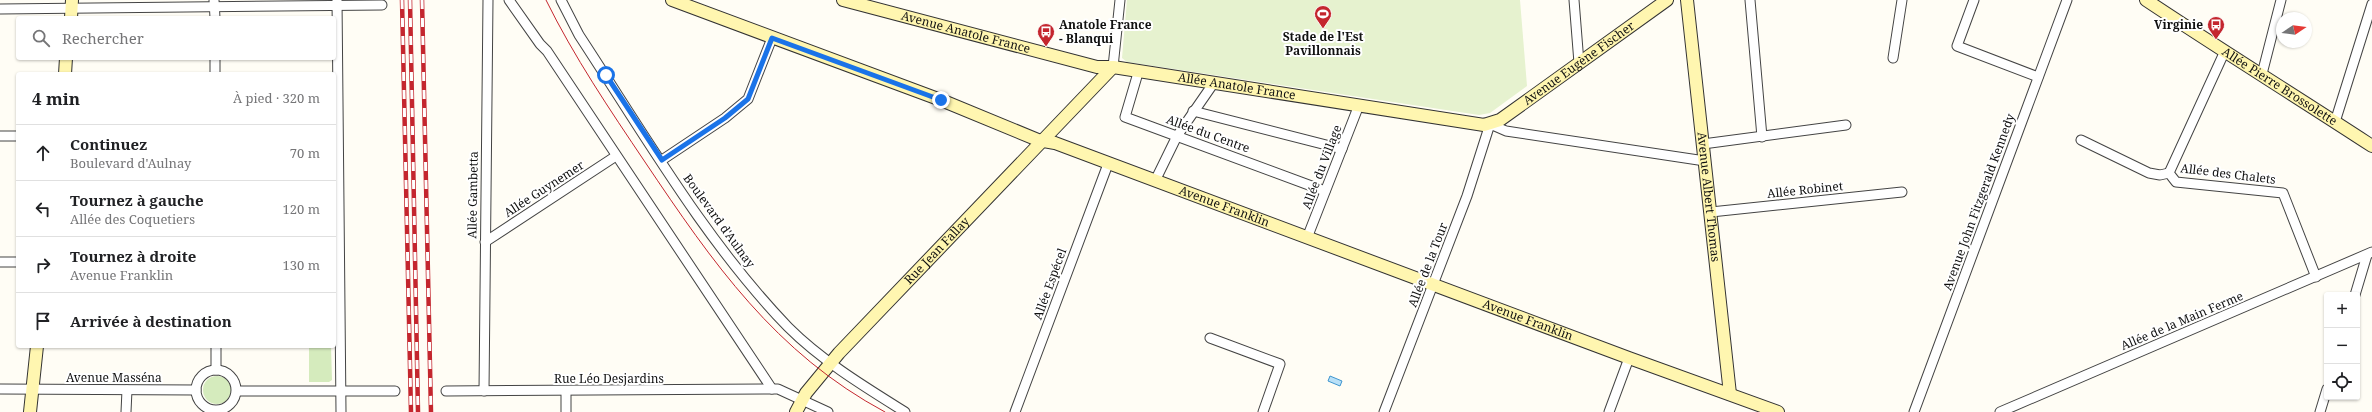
<!DOCTYPE html>
<html lang="fr">
<meta charset="utf-8">
<style>
:root{--surface:#fff;--page:#f2f2f2;--text:#202124;--muted:#757577;--line:#e0e0e0}
body{margin:0;font-family:"Noto Serif",serif;background:var(--page);color:var(--text)}
.controls{position:absolute;right:12px;bottom:12px;display:grid;overflow:hidden;border-radius:4px;box-shadow:0 1px 3px #0004}
.controls button{width:36px;height:36px;display:grid;place-items:center;padding:0;border:0;border-bottom:1px solid var(--line);background:var(--surface);color:var(--text);font:20px sans-serif}
.compass{position:absolute;left:2276px;top:12px;width:36px;height:36px;border-radius:50%;background:var(--surface);box-shadow:0 1px 3px #0004;rotate:77deg}
.stop{position:absolute;width:12px;height:12px;margin:-9px;border:3px solid #1a73e8;border-radius:50%;background:#fff}
.stop.end{background:#1a73e8;border-color:#fff;box-shadow:0 1px 4px #0008}
.list{margin:0;padding:0;list-style:none}
h2{display:flex;justify-content:space-between;align-items:center;height:52px;margin:0;padding:0 16px;font-size:17px}
h2 small{font-size:13px;font-weight:400;color:var(--muted)}
.list li{display:grid;grid-template-columns:26px 1fr auto;gap:12px;align-items:center;box-sizing:border-box;height:56px;padding:0 16px;border-top:1px solid var(--line)}
.list b{display:block;font-size:15px;white-space:nowrap}
.list p{margin:0;font-size:13px;white-space:nowrap;color:var(--muted)}
.list em{font-size:13px;font-style:normal;color:var(--muted)}
.icon{flex:none;width:22px;height:22px;fill:none;stroke:currentColor;stroke-width:2;stroke-linecap:round;stroke-linejoin:round}
.map{position:relative;flex:none;width:2372px;height:412px;overflow:hidden}
.search{position:absolute;background:var(--surface);box-shadow:0 1px 3px #0004;left:16px;top:16px;width:320px;height:44px;display:flex;align-items:center;gap:10px;box-sizing:border-box;padding:0 14px;border-radius:4px;color:var(--muted);font-size:15px}
.panel{position:absolute;background:var(--surface);box-shadow:0 1px 3px #0004;left:16px;top:72px;width:320px;height:276px;border-radius:4px}
.map>svg:first-child{display:block}
</style>
<div class="map">
<svg width="2372" height="412" viewBox="0 0 2372 412">
<rect width="100%" height="100%" fill="#fffdf5"/>
<g fill="#d5ebbd">
<path d="M309 346H331L332 380 329 382H309Z"/>
<circle cx="217" cy="390" r="14"/>
</g>
<path fill="#e6f2cf" d="M1127 0H1520L1527 86 1490 113 1479 115 1127 62 1122 58Z"/>
<path fill="#b9e0f7" stroke="#3f96cf" d="M1330 376 1342 381 1340 386 1328 381Z"/>
<g fill="none" stroke-linecap="round" stroke-linejoin="round">
<defs>
<g id="street">
<path d="M214 0 215 18"/>
<path d="M337 0 341 412"/>
<path d="M509 0 540 44 547 51 772 389"/>
<path d="M561 0 579 35C644 134 706 242 788 327 822 361 865 387 905 412"/>
<path d="M1574 0 1579 63"/>
<path d="M1750 0 1762 137"/>
<path d="M1974 0 1957 46 2038 77"/>
<path d="M0 9 382 5"/>
<path d="M2224 53 2169 173 2176 182 2283 193 2316 277"/>
<path d="M215 58V74"/>
<path d="M1893 58 1902 0"/>
<path d="M1113 67 1120 0"/>
<path d="M1138 73 1125 117 1325 191"/>
<path d="M2262 74 2281 0"/>
<path d="M1193 111 1342 149"/>
<path d="M2335 122 2372 4"/>
<path d="M0 136H18"/>
<path d="M2081 140 2149 173 2160 175 2169 173"/>
<path d="M1703 144 1846 125"/>
<path d="M662 160 725 118 748 99 772 38"/>
<path d="M1155 181 1177 136 1213 84"/>
<path d="M1711 212 1902 192"/>
<path d="M1307 238 1359 105"/>
<path d="M485 242 616 156"/>
<path d="M0 262H18"/>
<path d="M2355 295 2367 255"/>
<path d="M1210 338 1280 364 1263 412"/>
<path d="M216 346V370"/>
<circle cx="216" cy="390" r="20"/>
<path d="M0 389 196 390"/>
<path d="M237 391H395"/>
<path d="M446 391 772 389H778L828 412"/>
<path d="M484 391 488 0"/>
<path d="M566 391V412"/>
<path d="M126 412 127 390"/>
<path d="M1015 412 1108 164"/>
<path d="M1384 412 1467 196 1490 124 1506 131 1705 161"/>
<path d="M1609 412 1629 358"/>
<path d="M1914 412 2067 0"/>
<path d="M2000 412 2372 252"/>
<path d="M2320 412 2327 389"/>
</g>
<g id="secondary">
<path id="s1" d="M672 0 941 100 1038 140 1055 143 1629 358 1778 412"/>
<path id="s2" d="M843 0 1097 67H1113L1484 125 1500 120 1667 0"/>
<path id="s3" d="M1687 0 1730 394"/>
<path id="s4" d="M2146 0C2221 50 2297 97 2372 146"/>
<path d="M71 18 72 0"/>
<path d="M65 74 66 58"/>
<path d="M30 412 37 346"/>
<path id="s5" d="M796 412 806 393 839 353 1113 67"/>
</g>
</defs>
<use href="#street" stroke="#444" stroke-width="11"/>
<use href="#secondary" stroke="#333" stroke-width="14"/>
<use href="#street" stroke="#fff" stroke-width="9"/>
<use href="#secondary" stroke="#fff6b0" stroke-width="12"/>
<path stroke="#c4262e" stroke-width="1" d="M546 0C574 57 610 110 645 162 713 263 775 353 885 412"/>
<defs>
<g id="rail">
<path d="M402 0 411 412"/>
<path d="M410 0 418 412"/>
<path d="M422 0 431 412"/>
</g>
</defs>
<use href="#rail" stroke="#c4262e" stroke-width="4.5"/>
<use href="#rail" stroke="#fff" stroke-width="3" stroke-dasharray="9" stroke-linecap="butt"/>
</g>
<g fill="none" stroke-linecap="round" stroke-linejoin="round">
<path stroke="#1a73e8" stroke-width="5" d="M606 75 662 160 725 118 748 99 772 38 941 100"/>
</g>
<defs>
<symbol id="stadium-pin" viewBox="-11 -11 22 30"><path d="M0 17L-7.5 6A9.5 9.5 0 1 1 7.5 6Z" fill="#c4262e" stroke="#fff"/><path d="M0-5a6.5 5 0 1 0 0 10a6.5 5 0 1 0 0-10ZM-3.5-1.8h7v3.6h-7Z" fill="#fff"/></symbol>
<symbol id="bus-pin" viewBox="-11 -11 22 30"><path d="M0 17L-7.5 6A9.5 9.5 0 1 1 7.5 6Z" fill="#c4262e" stroke="#fff"/><path d="M-5-6H5V4H4V6H2V4H-2V6H-4V4H-5ZM-3.5-4V0h7V-4ZM-3.5 1.2v1.5H-2V1.2ZM2 1.2v1.5H3.5V1.2Z" fill="#fff"/></symbol>
</defs>
<g fill-rule="evenodd">
<use href="#stadium-pin" x="1313" y="4" width="20" height="27"/>
<use href="#bus-pin" x="2206" y="15" width="20" height="27"/>
<use href="#bus-pin" x="1036" y="22" width="20" height="27"/>
</g>
<g text-anchor="middle" stroke-width="4" stroke-linejoin="round" paint-order="stroke">
<g font-size="12" font-weight="bold" fill="#111" stroke="#fff" text-anchor="start">
<text x="1059" y="29">Anatole France<tspan x="1059" dy="14">- Blanqui</tspan></text>
<text x="2203" y="29" text-anchor="end">Virginie</text>
<text x="1323" y="41" text-anchor="middle">Stade de l'Est<tspan x="1323" dy="14">Pavillonnais</tspan></text>
</g>
<g font-size="12" fill="#111" stroke="#fff">
<text dy="4" stroke="none"><textPath href="#s2" startOffset="127">Avenue Anatole France</textPath></text>
<text dy="4" stroke="none"><textPath href="#s2" startOffset="768">Avenue Eugène Fischer</textPath></text>
<text dy="4" stroke="none"><textPath href="#s2" startOffset="404">Allée Anatole France</textPath></text>
<text dy="4" stroke="none"><textPath href="#s4" startOffset="159">Allée Pierre Brossolette</textPath></text>
<text transform="translate(1208 134) rotate(20)" y="4">Allée du Centre</text>
<text transform="translate(1322 167) rotate(-69)" y="4">Allée du Village</text>
<text transform="translate(2228 174) rotate(7)" y="4">Allée des Chalets</text>
<text transform="translate(544 189) rotate(-33)" y="4">Allée Guynemer</text>
<text transform="translate(1805 190) rotate(-6)" y="4">Allée Robinet</text>
<text transform="translate(473 195) rotate(-89)" y="4">Allée Gambetta</text>
<text dy="4" stroke="none"><textPath href="#s3" startOffset="198">Avenue Albert Thomas</textPath></text>
<text transform="translate(1979 202) rotate(-70)" y="4">Avenue John Fitzgerald Kennedy</text>
<text dy="4" stroke="none"><textPath href="#s1" startOffset="590">Avenue Franklin</textPath></text>
<text transform="translate(719 221) rotate(54)" y="4">Boulevard d'Aulnay</text>
<text dy="4" stroke="none"><textPath href="#s5" startOffset="215">Rue Jean Fallay</textPath></text>
<text transform="translate(1428 265) rotate(-69)" y="4">Allée de la Tour</text>
<text transform="translate(1050 284) rotate(-70)" y="4">Allée Espécel</text>
<text dy="4" stroke="none"><textPath href="#s1" startOffset="914">Avenue Franklin</textPath></text>
<text transform="translate(2182 321) rotate(-23)" y="4">Allée de la Main Ferme</text>
<text x="114" y="382">Avenue Masséna</text>
<text x="609" y="383">Rue Léo Desjardins</text>
</g>
</g>
</svg>
<div class="controls">
<button>+</button>
<button>−</button>
<button><svg class="icon" aria-label="locate" viewBox="0 0 24 24"><circle cx="12" cy="12" r="6"/><path d="M12 2v4M12 18v4M2 12h4M18 12h4"/></svg></button>
</div>
<svg class="compass" viewBox="-18 -18 36 36"><path d="M0-13l5 13h-10z" fill="#e53935"/><path d="M0 13l5-13h-10z" fill="#757577"/></svg>
<div class="stop" style="left:606px;top:75px"></div>
<div class="stop end" style="left:941px;top:100px"></div>
<div class="search"><svg class="icon" aria-label="search" viewBox="0 0 24 24"><circle cx="10" cy="10" r="6"/><path d="M15 15l6 6"/></svg>Rechercher</div>
<section class="panel">
<h2>4 min<small>À pied · 320 m</small></h2>
<ul class="list">
<li><svg class="icon" aria-label="ahead" viewBox="0 0 24 24"><path d="M12 20V5M6 11l6-6 6 6"/></svg><div><b>Continuez</b><p>Boulevard d'Aulnay</p></div><em>70 m</em></li>
<li><svg class="icon" aria-label="left" viewBox="0 0 24 24"><path d="M17 20v-9H6M10 6l-5 5 5 5"/></svg><div><b>Tournez à gauche</b><p>Allée des Coquetiers</p></div><em>120 m</em></li>
<li><svg class="icon" aria-label="right" viewBox="0 0 24 24"><path d="M7 20v-9h11M14 6l5 5-5 5"/></svg><div><b>Tournez à droite</b><p>Avenue Franklin</p></div><em>130 m</em></li>
<li><svg class="icon" aria-label="arrive" viewBox="0 0 24 24"><path d="M6 21V4h12l-3 4 3 4H6"/></svg><div><b>Arrivée à destination</b></div></li>
</ul>
</section>
</div>
